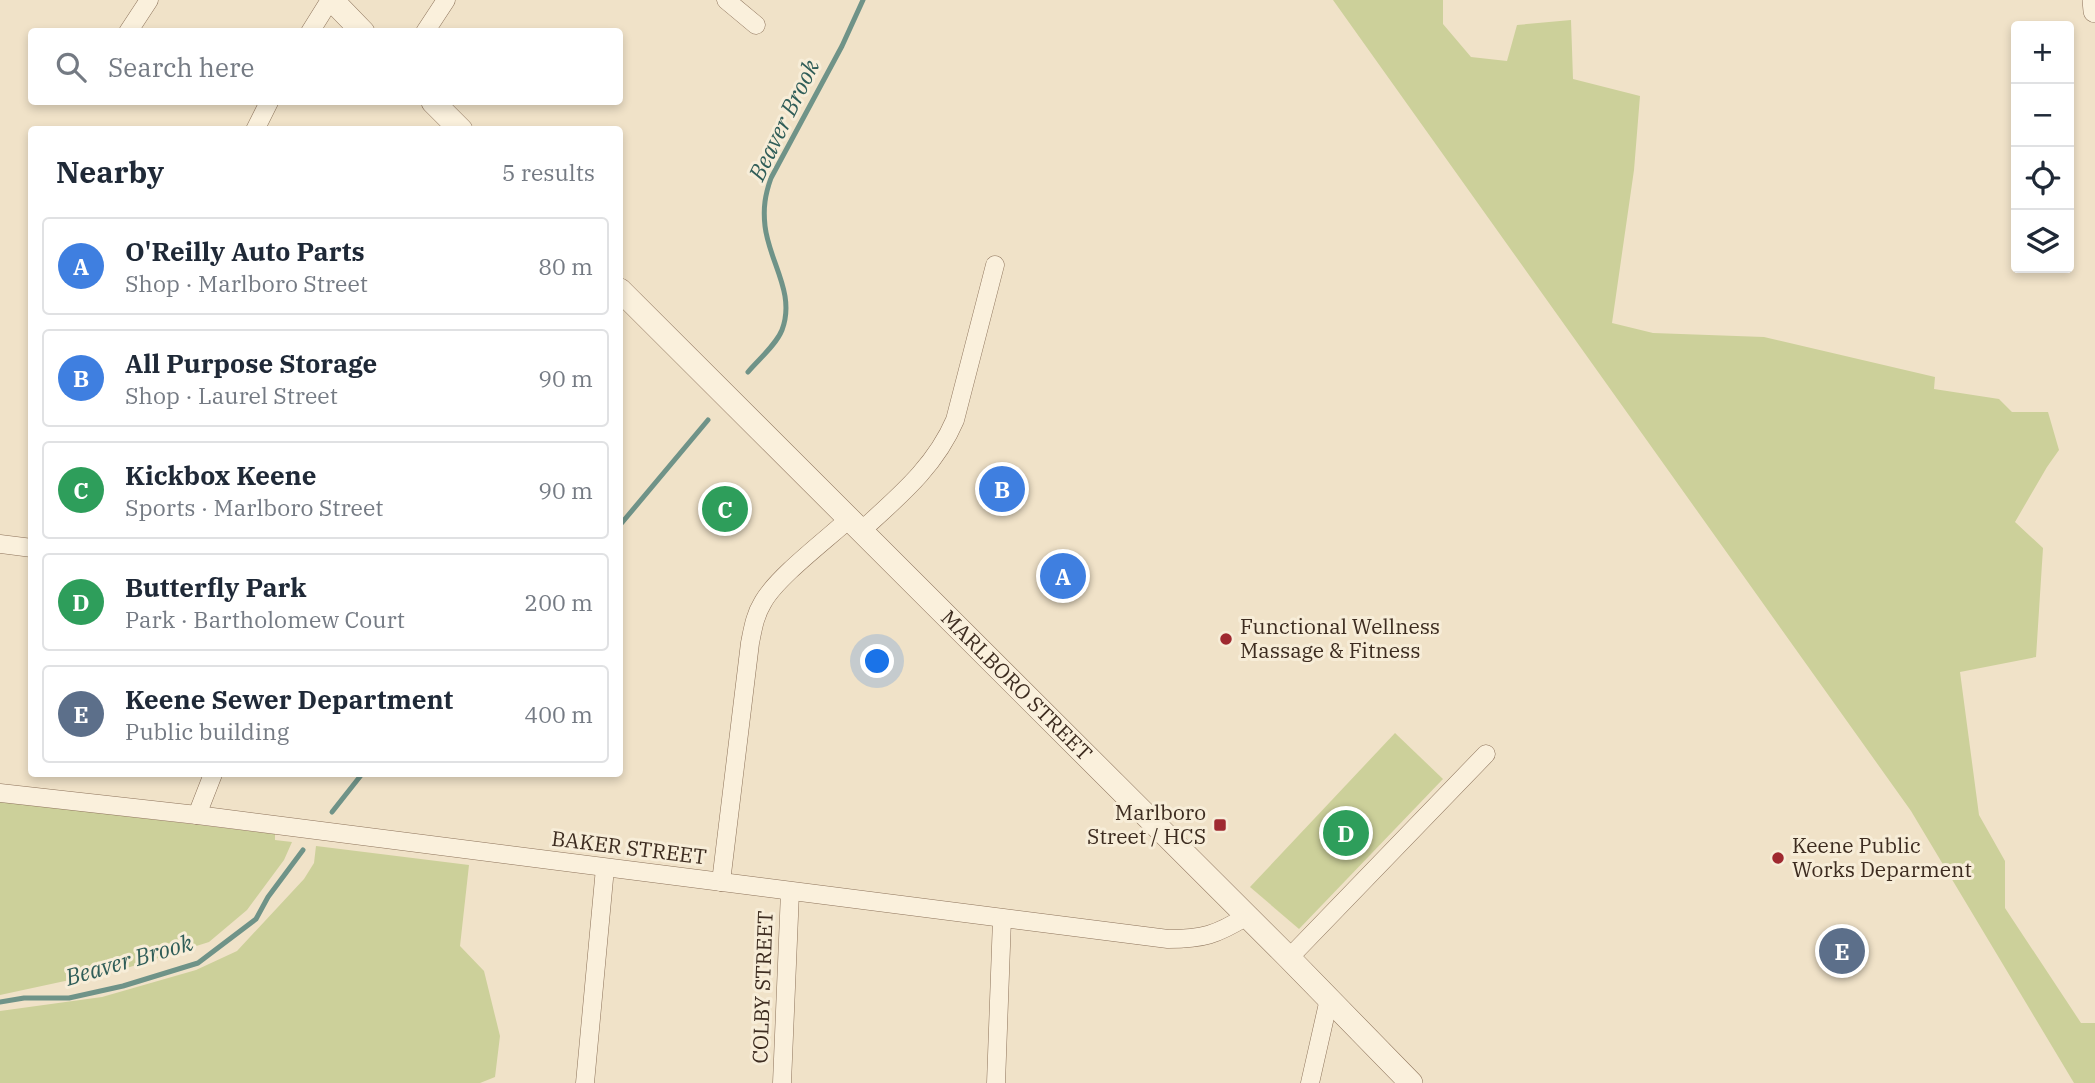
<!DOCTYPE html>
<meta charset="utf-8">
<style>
:root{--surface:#fff;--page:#f2f2f3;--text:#1f2937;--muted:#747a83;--line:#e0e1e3;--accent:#0f766e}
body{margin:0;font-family:"IBM Plex Serif",serif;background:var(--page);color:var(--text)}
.controls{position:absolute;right:21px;top:21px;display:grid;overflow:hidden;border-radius:7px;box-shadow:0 4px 10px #0003}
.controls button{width:63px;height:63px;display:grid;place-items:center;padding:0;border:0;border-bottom:2px solid var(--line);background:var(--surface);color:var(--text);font:35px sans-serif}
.you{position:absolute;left:878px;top:662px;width:24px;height:24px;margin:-18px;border:5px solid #fff;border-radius:50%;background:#1a73e8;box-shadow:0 0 0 10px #1a73e833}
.badge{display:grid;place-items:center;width:46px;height:46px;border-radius:50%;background:var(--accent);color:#fff;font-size:23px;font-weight:700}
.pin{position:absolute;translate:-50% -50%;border:4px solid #fff;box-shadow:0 2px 7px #0006}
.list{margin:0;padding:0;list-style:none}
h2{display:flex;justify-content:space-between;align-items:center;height:91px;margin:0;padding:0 28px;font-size:30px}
h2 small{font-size:23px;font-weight:400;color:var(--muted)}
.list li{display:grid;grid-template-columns:46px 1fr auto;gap:21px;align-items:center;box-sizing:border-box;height:98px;margin:0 14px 14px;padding:0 14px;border:2px solid var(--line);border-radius:7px}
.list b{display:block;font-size:26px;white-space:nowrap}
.list p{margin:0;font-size:23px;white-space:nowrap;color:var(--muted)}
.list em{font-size:23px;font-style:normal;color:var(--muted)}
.icon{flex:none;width:38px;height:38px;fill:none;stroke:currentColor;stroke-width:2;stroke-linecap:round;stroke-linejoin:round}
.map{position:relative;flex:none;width:2095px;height:1083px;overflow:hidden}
.search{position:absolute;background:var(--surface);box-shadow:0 4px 10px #0003;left:28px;top:28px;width:595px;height:77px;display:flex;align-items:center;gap:18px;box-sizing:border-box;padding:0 24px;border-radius:7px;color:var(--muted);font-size:26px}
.panel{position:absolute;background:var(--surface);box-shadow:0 4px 10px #0003;left:28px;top:126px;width:595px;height:651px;border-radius:7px}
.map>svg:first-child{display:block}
</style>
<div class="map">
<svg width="2095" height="1083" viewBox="0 0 2095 1083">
<rect width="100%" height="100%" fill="#f0e2c8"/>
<g fill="#ccd09a">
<path d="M1333 0H1443V24L1471 57 1507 61 1517 25 1571 20 1573 79 1640 96 1634 170 1612 323 1653 333 1764 337 1935 377 1934 389 1999 399 2012 412H2048L2059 450 2047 467 2015 522 2043 548 2036 657 1960 672 1979 815 2005 861V908L2081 1023H2095V1083H2074L1911 811Z"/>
<path d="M1395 733 1443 779 1299 929 1250 887Z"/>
<path d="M0 801 275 834V840L292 842 284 860 247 910 209 942 130 967 0 995Z"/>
<path d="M316 846 469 865 460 946 484 971 500 1036 495 1077 480 1083H0V1011L102 997 196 970 237 951 304 879 314 863Z"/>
</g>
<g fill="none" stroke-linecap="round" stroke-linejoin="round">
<g stroke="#6f9388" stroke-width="5">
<path d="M748 372C758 360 776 345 782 330 796 293 769 262 765 226 763 208 765 195 771 178L842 46 863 0"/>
<path d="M620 525 708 420"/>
<path d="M332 812 362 774"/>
<path d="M0 1002 24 998H69L123 986 198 963 256 919 268 897 303 850"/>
</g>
<defs>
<g id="minor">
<path d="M726 0 756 25"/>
<path d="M128 32 149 0"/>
<path d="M310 32 330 0"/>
<path d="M425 32 446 0"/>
<path d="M255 130 269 102"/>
<path d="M861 531C898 497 935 467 955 420L995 265"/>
<path d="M0 544 32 548"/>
<path d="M0 793 197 815 1168 939C1203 939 1216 935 1247 916"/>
<path d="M197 815 213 774"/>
<path d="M721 882 750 643C753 628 755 615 763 602 777 577 826 540 849 519"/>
<path d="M1289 958 1486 754"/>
<path d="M585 1083 605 868"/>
<path d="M782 1083 790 892"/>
<path d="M996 1083 1002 919"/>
<path d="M1310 1083 1329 999"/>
</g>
<g id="tertiary">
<path d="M332 0 363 32"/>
<path d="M2094 0 2095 11"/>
<path d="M433 102 461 130"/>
<path id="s1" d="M620 290 1289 958 1411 1083"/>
</g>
</defs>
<use href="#minor" stroke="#8d735b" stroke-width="19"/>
<use href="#tertiary" stroke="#8d735b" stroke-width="24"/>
<use href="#minor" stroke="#faf0dc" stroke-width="18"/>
<use href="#tertiary" stroke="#faf0dc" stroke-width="23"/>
</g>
<g fill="#9f2930" stroke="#f7edd8" stroke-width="2.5">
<circle cx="1226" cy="639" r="7"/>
<rect x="1213" y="818" width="14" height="14" rx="3.5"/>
<circle cx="1778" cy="858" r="7"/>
</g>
<g text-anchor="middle" stroke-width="6" stroke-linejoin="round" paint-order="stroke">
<g font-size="21" fill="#3d2c20" stroke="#f7edd8" text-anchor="start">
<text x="1240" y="634">Functional Wellness<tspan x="1240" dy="24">Massage &amp; Fitness</tspan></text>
<text x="1206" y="820" text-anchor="end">Marlboro<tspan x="1206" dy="24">Street / HCS</tspan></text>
<text x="1792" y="853">Keene Public<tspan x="1792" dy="24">Works Deparment</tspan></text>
</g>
<g font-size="21" fill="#3d2c20" stroke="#f7edd8">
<text dy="7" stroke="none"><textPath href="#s1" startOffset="560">MARLBORO STREET</textPath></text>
<text transform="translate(629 848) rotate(7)" y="7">BAKER STREET</text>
<text transform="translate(763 987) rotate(-88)" y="7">COLBY STREET</text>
</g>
<g font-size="23" font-style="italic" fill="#2f5d58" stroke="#f7edd8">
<text transform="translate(784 120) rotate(-64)" y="8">Beaver Brook</text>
<text transform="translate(129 960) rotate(-16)" y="8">Beaver Brook</text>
</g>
</g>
</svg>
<div class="controls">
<button>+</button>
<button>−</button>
<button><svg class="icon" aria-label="locate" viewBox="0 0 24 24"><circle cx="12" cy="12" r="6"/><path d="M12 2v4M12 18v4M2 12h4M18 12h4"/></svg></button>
<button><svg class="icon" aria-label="layers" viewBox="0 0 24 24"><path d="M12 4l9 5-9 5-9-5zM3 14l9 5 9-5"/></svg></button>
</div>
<div class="you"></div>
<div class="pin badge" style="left:1063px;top:576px;background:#3f7fe0">A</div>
<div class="pin badge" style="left:1002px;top:489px;background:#3f7fe0">B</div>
<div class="pin badge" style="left:725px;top:509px;background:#2e9e5b">C</div>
<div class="pin badge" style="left:1346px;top:833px;background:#2e9e5b">D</div>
<div class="pin badge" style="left:1842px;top:951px;background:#5c6f8a">E</div>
<div class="search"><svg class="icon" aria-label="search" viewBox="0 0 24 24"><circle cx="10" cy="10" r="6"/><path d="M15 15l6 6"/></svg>Search here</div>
<section class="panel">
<h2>Nearby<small>5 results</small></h2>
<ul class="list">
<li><span class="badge" style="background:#3f7fe0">A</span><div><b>O'Reilly Auto Parts</b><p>Shop · Marlboro Street</p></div><em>80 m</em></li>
<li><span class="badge" style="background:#3f7fe0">B</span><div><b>All Purpose Storage</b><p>Shop · Laurel Street</p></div><em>90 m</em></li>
<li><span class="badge" style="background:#2e9e5b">C</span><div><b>Kickbox Keene</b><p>Sports · Marlboro Street</p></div><em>90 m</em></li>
<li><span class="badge" style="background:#2e9e5b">D</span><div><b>Butterfly Park</b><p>Park · Bartholomew Court</p></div><em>200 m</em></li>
<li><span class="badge" style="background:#5c6f8a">E</span><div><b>Keene Sewer Department</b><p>Public building</p></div><em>400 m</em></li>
</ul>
</section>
</div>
